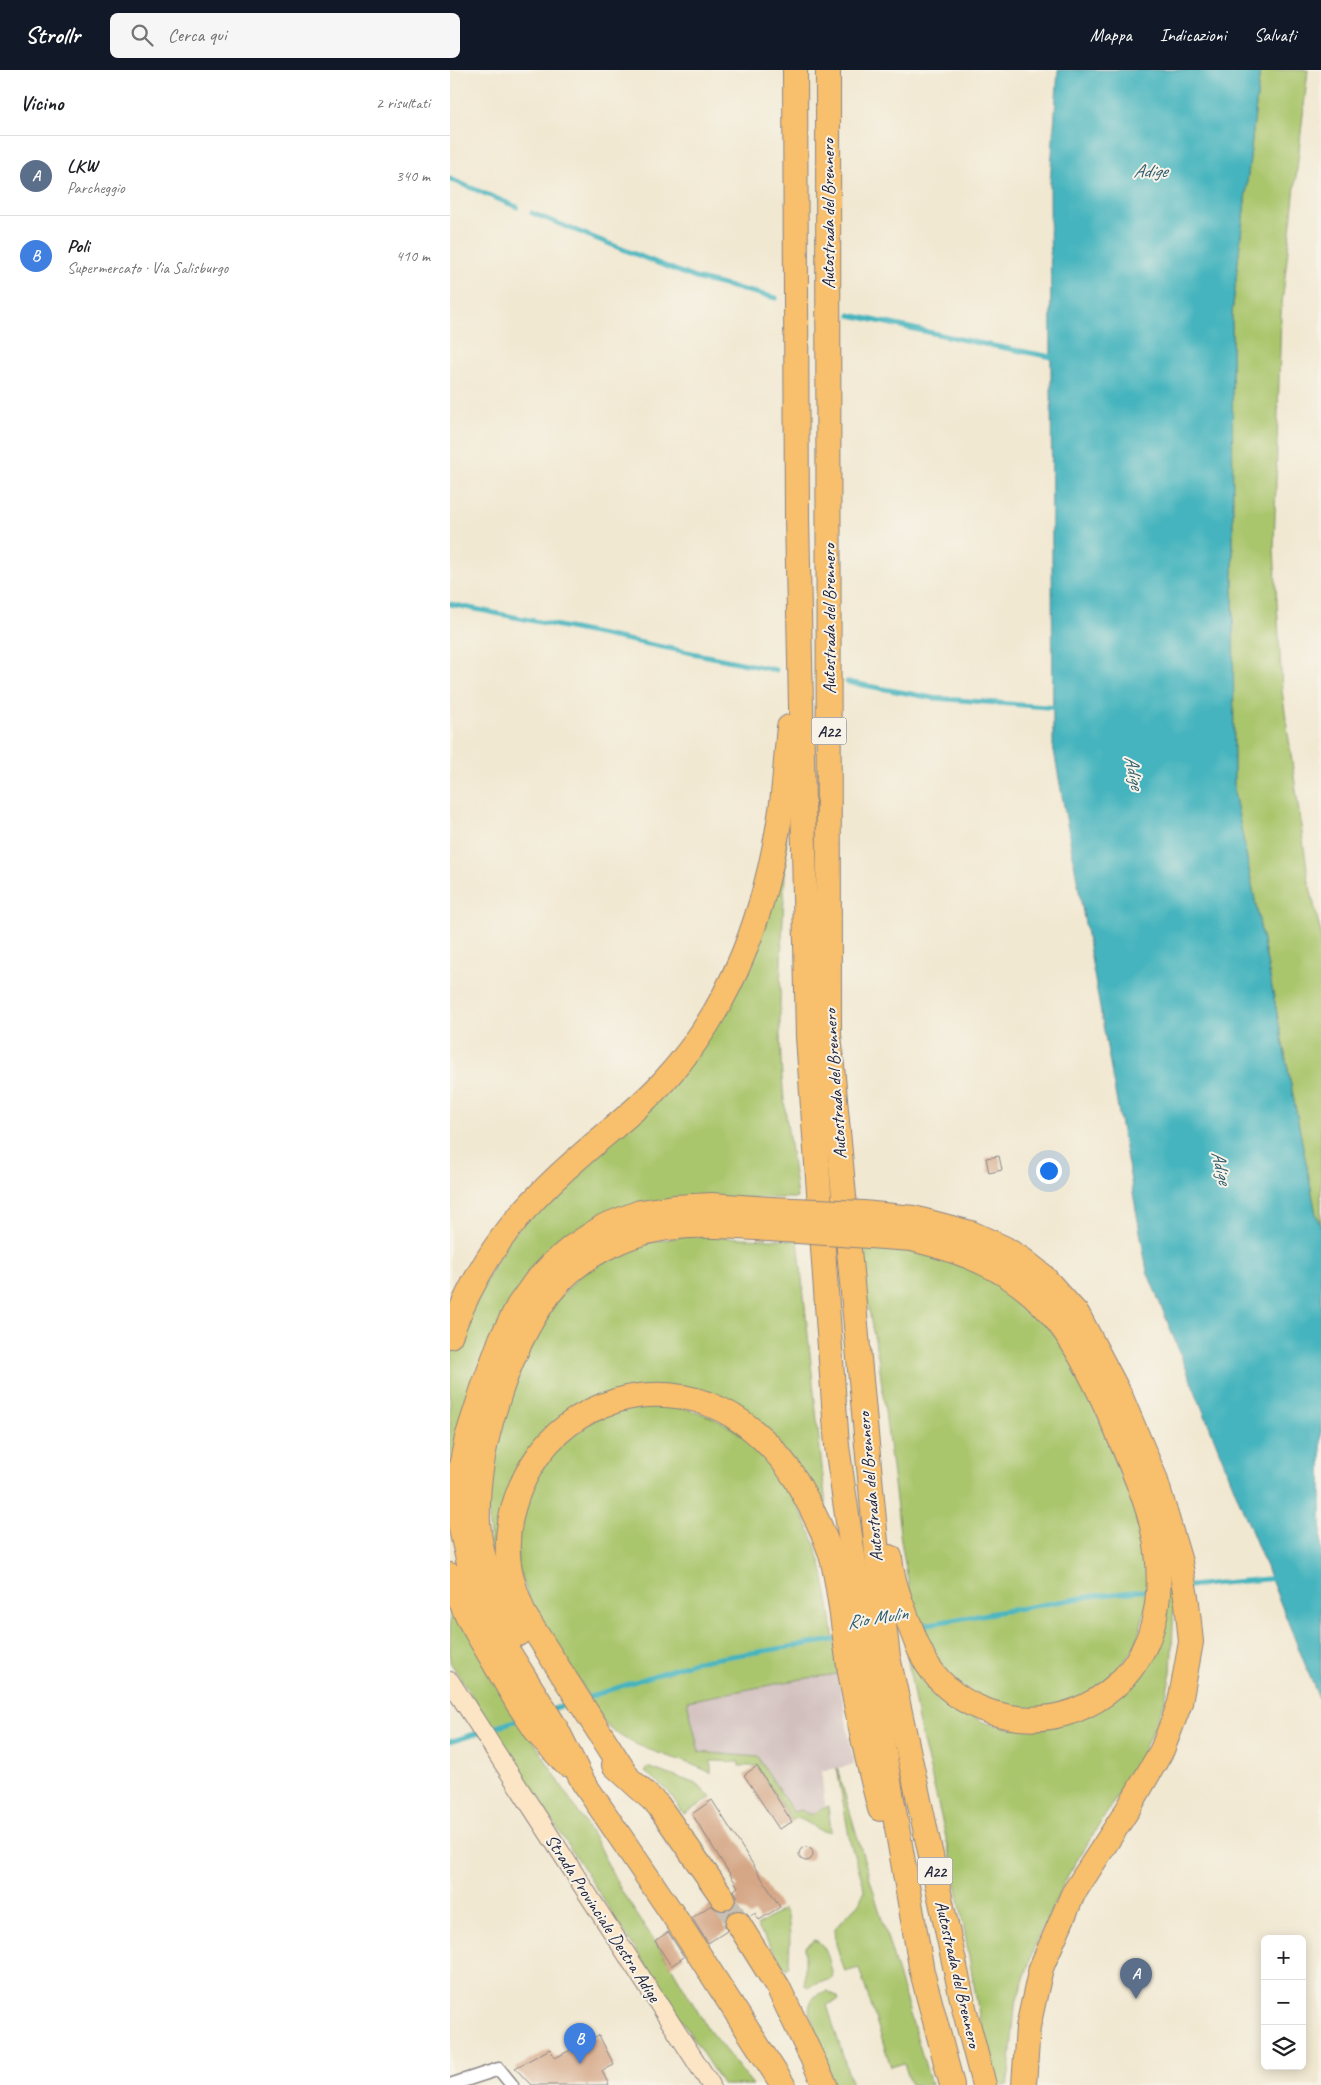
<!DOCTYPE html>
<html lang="it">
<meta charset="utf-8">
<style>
:root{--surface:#fff;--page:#f6f6f6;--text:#202124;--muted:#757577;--line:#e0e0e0;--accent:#111827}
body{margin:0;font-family:Caveat,sans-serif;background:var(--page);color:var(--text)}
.controls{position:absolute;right:15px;bottom:15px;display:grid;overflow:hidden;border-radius:8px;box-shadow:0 2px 12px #0003}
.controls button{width:45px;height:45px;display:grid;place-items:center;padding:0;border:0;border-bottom:1px solid var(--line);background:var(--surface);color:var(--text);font:25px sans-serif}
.you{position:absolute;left:598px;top:1100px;width:18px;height:18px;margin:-12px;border:4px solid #fff;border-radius:50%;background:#1a73e8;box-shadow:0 0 0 8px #1a73e833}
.badge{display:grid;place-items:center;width:32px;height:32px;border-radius:50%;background:var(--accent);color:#fff;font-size:16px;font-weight:700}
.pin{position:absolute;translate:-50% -41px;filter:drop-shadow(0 1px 2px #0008)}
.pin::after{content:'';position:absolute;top:26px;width:18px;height:15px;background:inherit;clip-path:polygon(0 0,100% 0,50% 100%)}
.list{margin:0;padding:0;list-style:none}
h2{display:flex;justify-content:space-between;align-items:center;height:65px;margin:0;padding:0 20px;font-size:21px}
h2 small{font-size:16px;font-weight:400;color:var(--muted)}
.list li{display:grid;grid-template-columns:32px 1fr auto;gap:15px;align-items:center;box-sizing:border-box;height:80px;padding:0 20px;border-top:1px solid var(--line)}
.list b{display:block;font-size:19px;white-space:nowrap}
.list p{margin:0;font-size:16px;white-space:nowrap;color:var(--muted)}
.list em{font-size:16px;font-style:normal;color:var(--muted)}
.icon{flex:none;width:28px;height:28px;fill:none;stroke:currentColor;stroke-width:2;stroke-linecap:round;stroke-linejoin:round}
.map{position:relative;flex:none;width:871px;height:2015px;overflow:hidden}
header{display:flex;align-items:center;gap:30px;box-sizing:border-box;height:70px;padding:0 25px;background:var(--accent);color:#fff}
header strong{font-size:24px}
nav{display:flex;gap:28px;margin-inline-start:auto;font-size:18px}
.search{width:350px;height:45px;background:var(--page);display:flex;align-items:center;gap:12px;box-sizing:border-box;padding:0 18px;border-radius:8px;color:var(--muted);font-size:19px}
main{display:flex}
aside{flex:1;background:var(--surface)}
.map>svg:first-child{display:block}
</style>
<header>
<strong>Strollr</strong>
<div class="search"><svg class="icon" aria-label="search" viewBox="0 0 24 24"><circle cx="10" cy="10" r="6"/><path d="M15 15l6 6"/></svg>Cerca qui</div>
<nav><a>Mappa</a><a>Indicazioni</a><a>Salvati</a></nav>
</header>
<main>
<aside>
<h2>Vicino<small>2 risultati</small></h2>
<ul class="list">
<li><span class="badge" style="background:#5c6f8a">A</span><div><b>LKW</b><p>Parcheggio</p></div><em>340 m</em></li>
<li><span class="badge" style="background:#3f7fe0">B</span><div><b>Poli</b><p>Supermercato · Via Salisburgo</p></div><em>410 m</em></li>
</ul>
</aside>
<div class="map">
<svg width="871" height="2015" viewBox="0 0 871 2015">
<rect width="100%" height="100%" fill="#f7f3e8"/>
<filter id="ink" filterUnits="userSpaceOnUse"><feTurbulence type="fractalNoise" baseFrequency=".02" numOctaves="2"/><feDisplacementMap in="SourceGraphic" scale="10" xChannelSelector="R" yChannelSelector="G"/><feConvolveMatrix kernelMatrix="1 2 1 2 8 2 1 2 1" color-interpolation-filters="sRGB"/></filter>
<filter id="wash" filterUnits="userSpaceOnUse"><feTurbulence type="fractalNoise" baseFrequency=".0096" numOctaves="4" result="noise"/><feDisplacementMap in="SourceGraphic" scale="20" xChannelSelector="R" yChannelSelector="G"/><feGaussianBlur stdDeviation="1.12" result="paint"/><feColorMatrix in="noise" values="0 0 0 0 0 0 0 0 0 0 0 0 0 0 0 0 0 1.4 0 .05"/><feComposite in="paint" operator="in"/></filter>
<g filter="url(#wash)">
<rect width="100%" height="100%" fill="#f1e8d1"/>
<path fill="#d1bfbe" d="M388 1604 404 1695 371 1701 375 1736 360 1745 351 1740 343 1742 308 1687 249 1682 237 1631 351 1609Z"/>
<g fill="#aac66d" stroke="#667454">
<path d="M810 0H858L831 243 824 479 832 620 859 813 871 864V1156L866 1144 784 722 782 244Z"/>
<path d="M336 766C335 841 327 917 331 991 333 1037 342 1083 347 1128H299L145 1151 0 1419V1289L8 1265 58 1169 232 1001Z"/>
<path d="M237 1166 348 1170 378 1455 360 1422 234 1318 92 1367 54 1528 42 1495 36 1414 60 1323 95 1244 130 1205 187 1174Z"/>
<path d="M428 1173 485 1182 553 1211 586 1242 614 1275 636 1316 696 1465 699 1525 685 1578 667 1600 630 1630 571 1642 522 1626 486 1592 462 1533 451 1471 429 1292 408 1184Z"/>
<path d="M213 1335C224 1337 236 1338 247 1342 313 1361 359 1439 373 1503 380 1536 384 1571 388 1604L351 1609 237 1631 249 1682 308 1687 343 1742 351 1740 360 1745 378 1736 381 1761C368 1765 359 1750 346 1748L342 1751 307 1696H289V1692L261 1691V1703C226 1685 186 1682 156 1655L79 1529 67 1494 70 1450 82 1412 105 1381 141 1351 175 1338Z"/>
<path d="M715 1481 724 1532 721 1603 714 1634 689 1691 618 1805 587 1869 565 1936 558 2015H547L530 1950 504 1801 468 1650 456 1579 473 1610 490 1627 533 1652 562 1659 681 1616Z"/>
<path d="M0 1523 58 1630 146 1771 172 1822 221 1896 258 1959 303 2015H273L0 1592Z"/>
<path d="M197 1697 244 1713 262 1727 234 1744 218 1721 195 1702Z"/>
<path d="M387 1698 481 2015H461L454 1993 441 1997 409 1898 395 1902 386 1874 385 1858 409 1833 414 1822 413 1813 400 1772Z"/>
<path d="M334 1839C343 1855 339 1879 339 1897L336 1899 307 1856Z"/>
<path d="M364 1870C377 1873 380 1894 383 1906L381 1910 368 1912 358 1917 355 1915V1877Z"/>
<path d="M378 1921 388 1927 389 1930 377 1935 402 2015H384L359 1940C360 1928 367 1923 378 1921Z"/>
</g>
<path fill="#44b4be" stroke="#336b7c" d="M608 0H810L782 244 784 722 866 1144 871 1156V1634L697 1201 603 675 600 113Z"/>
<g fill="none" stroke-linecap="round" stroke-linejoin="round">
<g stroke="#44b4be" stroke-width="5">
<path d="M0 109 67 137"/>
<path d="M82 143 245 208 326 228"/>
<path d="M400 245 524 272 607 288"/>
<path d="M0 534 326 600"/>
<path d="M397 612 483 628 609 638"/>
<path d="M739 1516 828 1508"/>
<path d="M467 1556 643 1526 701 1520"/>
<path d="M136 1628 244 1592 390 1569"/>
<path d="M103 1639 123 1632"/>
<path d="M0 1672 71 1649"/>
</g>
</g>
<g id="blocks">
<g fill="#d5a787">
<path d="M549 1086 552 1100 539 1103 536 1088Z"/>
<path d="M307 1696 342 1752 329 1759 294 1705Z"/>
<path d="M262 1730 330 1837 309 1850 305 1843 300 1846 294 1841 288 1839 281 1841 276 1847 274 1854 277 1861 258 1873 242 1848 261 1835 268 1841 274 1842 280 1840 286 1833 287 1826 284 1820 288 1817 242 1744Z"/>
<circle cx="356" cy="1784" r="7"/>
<path d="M218 1862 234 1887 221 1896 205 1871Z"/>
<path d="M149 1965 164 1995 152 2001 159 2015H81L65 1998 100 1979 105 1988Z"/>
</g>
</g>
</g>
<g filter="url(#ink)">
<use href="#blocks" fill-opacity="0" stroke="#8a8586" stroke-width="1"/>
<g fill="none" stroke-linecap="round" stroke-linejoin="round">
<path stroke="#c8c0b3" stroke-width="24" stroke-dasharray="24 12" stroke-linecap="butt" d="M273 1828 288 1853"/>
<defs>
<path id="minor" d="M0 2015 49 1999 62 2015"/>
<path id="secondary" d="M0 1611 261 2015"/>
<g id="motorway">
<path d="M345 0 347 448 358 967 387 1376 418 1590 472 1902 502 2015"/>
<path d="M378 0 379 964 432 1537 438 1587 514 1938 534 2015"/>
<path d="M321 1139 262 1135 224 1137 190 1142 154 1156 122 1177 103 1193 85 1212 68 1236 51 1269 33 1318 17 1368 10 1401 9 1450 24 1516 38 1549 106 1658 133 1712 230 1855 333 2015"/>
<path d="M464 1148 521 1163 554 1178 573 1190 592 1205 628 1245 670 1325 705 1408 730 1492 737 1533 741 1572 730 1633 712 1680 678 1739 623 1824 591 1898 578 1957 574 2015"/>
<path d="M0 1266C30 1188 65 1143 128 1088 157 1062 189 1039 215 1010 284 934 316 840 331 740 335 713 336 685 339 657"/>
<path d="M440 1487C442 1509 449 1528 457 1548 463 1563 468 1580 477 1594 508 1642 571 1660 624 1641 655 1629 678 1609 693 1580 712 1544 712 1495 702 1456 697 1432 687 1410 678 1388 659 1341 631 1275 596 1238 560 1199 513 1181 462 1169"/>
<path d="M0 1505 17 1546 67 1632 89 1665 116 1694"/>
<path d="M68 1564C48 1527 30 1494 28 1451 25 1381 58 1278 100 1223 117 1201 141 1184 166 1173 214 1150 268 1155 319 1159"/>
<path d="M164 1695 208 1735 273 1828"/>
<path d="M176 1704 74 1544C67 1525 59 1505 58 1485 56 1454 66 1421 82 1395 120 1331 205 1306 272 1340 302 1355 328 1381 346 1410 359 1433 377 1467 383 1492 391 1528 394 1566 400 1602 408 1648 418 1693 430 1739"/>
<path d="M288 1853 328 1917 375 2015"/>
</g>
</defs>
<use href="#minor" stroke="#8a8586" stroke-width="15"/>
<use href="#secondary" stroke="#8a8586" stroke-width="20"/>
<use href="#motorway" stroke="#8a8586" stroke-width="26"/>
<use href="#minor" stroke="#fff" stroke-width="12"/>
<use href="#secondary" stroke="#fce5c4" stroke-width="18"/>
<use href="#motorway" stroke="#f8bf6c" stroke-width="24"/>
<defs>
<g id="motorway-bridge">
<path d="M321 1139 413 1143 464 1148"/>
<path d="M319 1159 462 1169"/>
</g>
</defs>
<use href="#motorway-bridge" stroke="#8a8586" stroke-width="26" stroke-linecap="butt"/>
<use href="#motorway-bridge" stroke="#f8bf6c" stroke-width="24"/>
</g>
</g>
<g text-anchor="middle" stroke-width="4" stroke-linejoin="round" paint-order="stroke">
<g fill="#f7f3e8" stroke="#62616f" stroke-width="1">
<rect x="361.5" y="647.5" width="35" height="27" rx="4"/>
<rect x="467.5" y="1787.5" width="35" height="27" rx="4"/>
</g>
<g font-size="16" font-weight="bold" fill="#22223b">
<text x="379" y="667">A22</text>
<text x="485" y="1807">A22</text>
</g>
<g font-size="18" fill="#22223b" stroke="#f7f3e8">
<text transform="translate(378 144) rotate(-90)" y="6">Autostrada del Brennero</text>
<text transform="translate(379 549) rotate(-90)" y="6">Autostrada del Brennero</text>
<text transform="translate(385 1014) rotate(-94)" y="6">Autostrada del Brennero</text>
<text transform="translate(420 1417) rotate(-95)" y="6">Autostrada del Brennero</text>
<text transform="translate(153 1848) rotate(57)" y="6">Strada Provinciale Destra Adige</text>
<text transform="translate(508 1904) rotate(77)" y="6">Autostrada del Brennero</text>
</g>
<g font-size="19" font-style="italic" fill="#305c6f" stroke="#f7f3e8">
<text x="700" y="107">Adige</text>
<text transform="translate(685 702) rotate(78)" y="7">Adige</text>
<text transform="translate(772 1097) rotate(76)" y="7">Adige</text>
<text transform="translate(427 1547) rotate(-9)" y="7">Rio Mulin</text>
</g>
</g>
</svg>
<div class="controls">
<button>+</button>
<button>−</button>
<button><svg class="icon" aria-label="layers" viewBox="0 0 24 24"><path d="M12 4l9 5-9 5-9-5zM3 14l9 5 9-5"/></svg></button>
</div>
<div class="you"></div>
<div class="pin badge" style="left:686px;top:1929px;background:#5c6f8a">A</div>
<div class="pin badge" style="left:130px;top:1994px;background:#3f7fe0">B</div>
</div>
</main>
